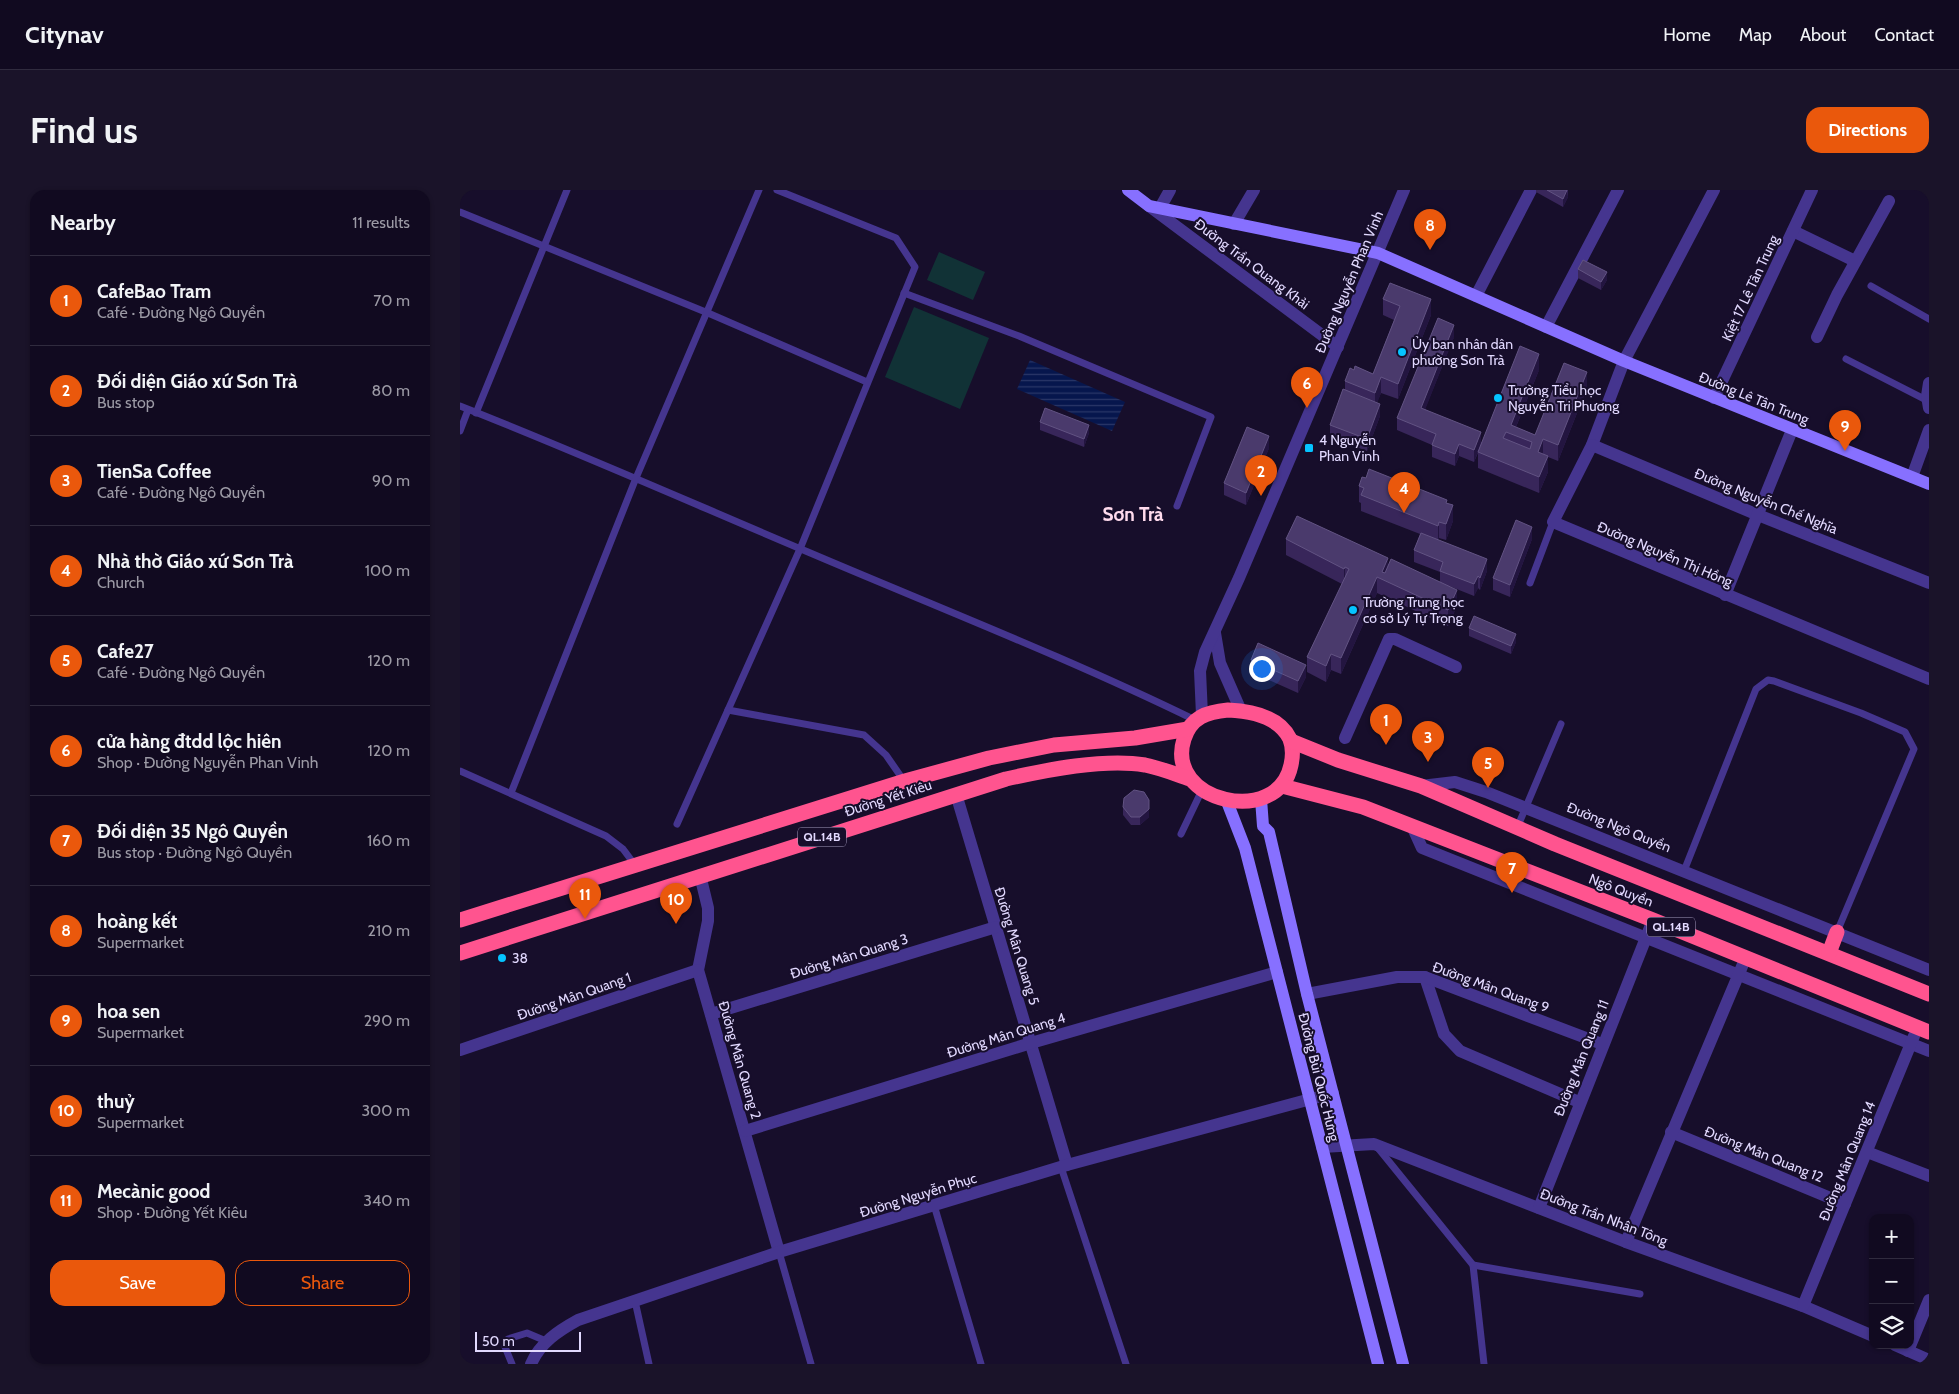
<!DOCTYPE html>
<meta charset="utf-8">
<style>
:root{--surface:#110a20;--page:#1a1329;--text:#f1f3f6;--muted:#9c9aa5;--line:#302b3e;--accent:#ea580c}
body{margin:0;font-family:Cabin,sans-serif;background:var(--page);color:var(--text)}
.controls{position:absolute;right:15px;bottom:15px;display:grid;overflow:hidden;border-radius:10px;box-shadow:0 1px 4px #0004}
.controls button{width:45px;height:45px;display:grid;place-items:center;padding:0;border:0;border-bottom:1px solid var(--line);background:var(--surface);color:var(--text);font:25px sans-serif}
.scale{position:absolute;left:15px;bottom:12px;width:106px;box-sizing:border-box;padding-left:5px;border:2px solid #e2d9ff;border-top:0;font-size:14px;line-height:18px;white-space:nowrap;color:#e2d9ff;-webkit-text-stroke:4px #170e2b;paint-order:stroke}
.you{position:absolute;left:801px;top:478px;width:18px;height:18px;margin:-12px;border:4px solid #fff;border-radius:50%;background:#1a73e8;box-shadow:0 0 0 8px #1a73e833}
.badge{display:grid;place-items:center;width:32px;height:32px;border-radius:50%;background:var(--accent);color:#fff;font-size:16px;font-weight:700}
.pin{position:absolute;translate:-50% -41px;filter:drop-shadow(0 1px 2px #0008)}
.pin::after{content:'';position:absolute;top:26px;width:18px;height:15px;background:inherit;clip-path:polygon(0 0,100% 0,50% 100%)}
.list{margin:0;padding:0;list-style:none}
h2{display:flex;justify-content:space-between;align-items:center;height:65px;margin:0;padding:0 20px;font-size:21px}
h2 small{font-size:16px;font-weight:400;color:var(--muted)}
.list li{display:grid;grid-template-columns:32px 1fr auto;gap:15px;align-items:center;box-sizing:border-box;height:90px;padding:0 20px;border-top:1px solid var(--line)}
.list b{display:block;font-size:19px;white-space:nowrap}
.list p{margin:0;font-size:16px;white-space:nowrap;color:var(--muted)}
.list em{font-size:16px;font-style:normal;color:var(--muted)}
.actions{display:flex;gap:10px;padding:15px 20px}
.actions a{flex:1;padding:11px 0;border:1px solid var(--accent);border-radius:15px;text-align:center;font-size:18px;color:var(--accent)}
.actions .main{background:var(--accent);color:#fff}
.icon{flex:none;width:28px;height:28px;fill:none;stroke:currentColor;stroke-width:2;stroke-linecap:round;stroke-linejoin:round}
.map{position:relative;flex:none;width:1469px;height:1174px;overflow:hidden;border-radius:15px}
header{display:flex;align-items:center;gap:30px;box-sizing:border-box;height:70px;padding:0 25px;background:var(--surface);border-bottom:1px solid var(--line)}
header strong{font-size:24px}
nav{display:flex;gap:28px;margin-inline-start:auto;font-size:18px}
.intro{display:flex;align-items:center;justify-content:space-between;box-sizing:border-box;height:120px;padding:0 30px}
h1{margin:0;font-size:35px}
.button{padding:12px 22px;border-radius:15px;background:var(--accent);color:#fff;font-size:18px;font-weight:700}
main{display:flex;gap:30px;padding:0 30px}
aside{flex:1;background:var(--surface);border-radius:15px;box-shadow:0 1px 4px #0004}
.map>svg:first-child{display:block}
</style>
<header>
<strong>Citynav</strong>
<nav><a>Home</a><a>Map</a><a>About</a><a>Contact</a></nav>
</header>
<div class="intro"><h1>Find us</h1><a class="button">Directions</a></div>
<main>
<aside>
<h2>Nearby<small>11 results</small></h2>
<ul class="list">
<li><span class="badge">1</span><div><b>CafeBao Tram</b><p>Café · Đường Ngô Quyền</p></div><em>70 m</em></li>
<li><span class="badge">2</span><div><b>Đối diện Giáo xứ Sơn Trà</b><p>Bus stop</p></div><em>80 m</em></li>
<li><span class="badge">3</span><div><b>TienSa Coffee</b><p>Café · Đường Ngô Quyền</p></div><em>90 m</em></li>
<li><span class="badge">4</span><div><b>Nhà thờ Giáo xứ Sơn Trà</b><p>Church</p></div><em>100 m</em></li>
<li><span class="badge">5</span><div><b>Cafe27</b><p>Café · Đường Ngô Quyền</p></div><em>120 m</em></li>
<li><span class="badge">6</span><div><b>cửa hàng đtdd lộc hiên</b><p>Shop · Đường Nguyễn Phan Vinh</p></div><em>120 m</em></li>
<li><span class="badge">7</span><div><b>Đối diện 35 Ngô Quyền</b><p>Bus stop · Đường Ngô Quyền</p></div><em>160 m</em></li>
<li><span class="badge">8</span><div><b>hoàng kết</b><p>Supermarket</p></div><em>210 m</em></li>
<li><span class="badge">9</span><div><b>hoa sen</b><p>Supermarket</p></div><em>290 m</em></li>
<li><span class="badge">10</span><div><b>thuỷ</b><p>Supermarket</p></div><em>300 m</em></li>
<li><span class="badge">11</span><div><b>Mecànic good</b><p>Shop · Đường Yết Kiêu</p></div><em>340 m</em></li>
</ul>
<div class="actions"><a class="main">Save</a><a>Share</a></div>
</aside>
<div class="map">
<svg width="1469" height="1174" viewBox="0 0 1469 1174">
<defs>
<pattern id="water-rules" width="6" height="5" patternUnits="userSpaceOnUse" patternTransform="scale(1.25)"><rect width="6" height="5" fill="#06164d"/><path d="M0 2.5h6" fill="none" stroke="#2a3768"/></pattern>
</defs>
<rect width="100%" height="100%" fill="#170e2b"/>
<g fill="#113236">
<path d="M479 62 525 82 513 110 467 90Z"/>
<path d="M454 117 529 148 500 219 425 187Z"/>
</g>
<path fill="url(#water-rules)" d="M570 170 665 212 652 241 557 199Z"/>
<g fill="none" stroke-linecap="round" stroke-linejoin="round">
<g stroke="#45358f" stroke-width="7">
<path d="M0 22 248 123 407 192"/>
<path d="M1411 96 1469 129"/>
<path d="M444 103 559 146 751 227 717 316"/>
<path d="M1386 169 1468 211"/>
<path d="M0 216C117 262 232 313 348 362 477 417 608 468 735 530"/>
<path d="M16 223 107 0"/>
<path d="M0 241 8 220"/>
<path d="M1070 393 1093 332"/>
<path d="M268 520 404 545 426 565 444 591"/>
<path d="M0 581 146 646 163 659 175 675"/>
<path d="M51 603 176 288 299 0"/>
<path d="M217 634 340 359 455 77 436 48 317 0"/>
<path d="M1057 638 1101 534"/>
<path d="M721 644 742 600"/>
<path d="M1224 681 1296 499 1308 490 1314 491 1401 523 1445 542 1454 559 1377 742"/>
<path d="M918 958 1013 1075 1180 1104"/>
<path d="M601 977 666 1174"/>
<path d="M474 1015 521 1174"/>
<path d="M319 1062 351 1174"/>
<path d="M1013 1075 1024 1174"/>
<path d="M175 1111 189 1174"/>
<path d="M52 1174 45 1157 48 1149 67 1143 86 1151"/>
</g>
<g stroke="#45358f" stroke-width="12">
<path d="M1254 0 1164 171 1132 255 1093 332 1469 489"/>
<path d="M689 16 878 157"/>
<path d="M700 18 710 0"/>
<path d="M774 34 794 0"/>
<path d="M1333 41 1395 71"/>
<path d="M1016 106 1071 0"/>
<path d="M1086 137 1158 0"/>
<path d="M1357 147 1377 105 1429 11"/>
<path d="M1469 193 1467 206 1469 218"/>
<path d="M1254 208 1352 0"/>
<path d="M1132 255 1298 325 1469 393"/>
<path d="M1452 287 1469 240"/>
<path d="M1265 405 1332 240"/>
<path d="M755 443 760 473 781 521"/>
<path d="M742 525 740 481 745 462 779 388 944 0"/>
<path d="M885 548 929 449H935L996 477"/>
<path d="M961 596 995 592 1026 602 1469 780"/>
<path d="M496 604 607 975"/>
<path d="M952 636 962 658 1469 861"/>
<path d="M240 685 248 718V731L238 780 319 1062"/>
<path d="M965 787 984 844 1000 861 1119 912"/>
<path d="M847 804 937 787H965L1142 854"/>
<path d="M251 824 536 737"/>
<path d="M0 860 238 780"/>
<path d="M285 941 571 853 817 782"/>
<path d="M1211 942 1385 1014"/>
<path d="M862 957 914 954 1166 1052 1343 1116 1413 1146"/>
<path d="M1407 962 1469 986"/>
<path d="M1079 1018 1193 730"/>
<path d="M1166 1052 1286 767"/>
<path d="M1343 1116 1454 846"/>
<path d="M1435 1155 1469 1170"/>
<path d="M1448 1161 1469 1110"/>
<path d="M71 1174C80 1153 98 1141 118 1130L319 1062 607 975 873 903"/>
</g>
<g stroke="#8770ff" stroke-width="12">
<path d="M668 0 689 16 918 63 1164 171 1469 294"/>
<path d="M766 609 785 658 918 1174"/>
<path d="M801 609 803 636 809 642 847 804 943 1174"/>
</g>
<g stroke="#ff548f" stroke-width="15">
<path d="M768 520C790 521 819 526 830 549 833 557 833 566 831 575 818 638 704 612 724 549 731 527 747 522 768 520Z"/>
<path d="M831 551 878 570 961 596 1095 654 1469 804"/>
<path d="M822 596 903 617 1193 730 1469 842"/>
<path d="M0 730 445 591 529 568 594 555 675 548 728 539"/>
<path d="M0 763 546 589C586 580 645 568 685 575 700 578 715 584 730 589"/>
<path d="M1369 763 1377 742"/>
</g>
</g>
<g fill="#38265a">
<path d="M1076 0H1108V7L1103 17 1076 2Z"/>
<path d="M1118 79 1147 90 1141 100 1118 88Z"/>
<path d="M923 109 971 125 938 209 921 203 917 212 920 226 907 261 870 247V235L885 200V191L894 180 913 184 934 130 923 125Z"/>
<path d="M994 147 965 219 1021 253 1079 180 1056 237 1075 245 1127 198 1098 271 1088 267V282L1079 303 1018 278V263L1014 272 999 266 995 276 972 267V255L937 240V228Z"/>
<path d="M580 232 629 243 624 257 580 240Z"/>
<path d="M809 258 786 315 764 305V293Z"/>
<path d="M899 296 987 313 993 331 986 350 979 348 978 350 1027 381 1020 400 1018 398 1014 406 989 396 997 416 988 436 917 403 881 484 871 480 866 492 847 482V467L882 394 826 365V349L928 375 980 392V382L954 372V360L960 344 901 321V313L899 312Z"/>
<path d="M1072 349 1050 407 1033 400V388Z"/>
<path d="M1009 438 1056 452 1051 464 1009 446Z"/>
<path d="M791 470 846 487 838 503 791 482Z"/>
<path d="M663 617 689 627 680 635H671L663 625Z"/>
</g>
<g fill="#231540">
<path d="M1107 0 1108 7 1103 17V9Z"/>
<path d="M1147 82V90L1141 100V92Z"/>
<path d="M971 109V125L938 209V194Z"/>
<path d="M994 135V147L961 230V218Z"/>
<path d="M1079 164V180L1053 244 1051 235Z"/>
<path d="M1127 182V198L1098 271V255Z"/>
<path d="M921 187V203L915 219V203Z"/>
<path d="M920 214V226L907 261V249Z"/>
<path d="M629 235V243L624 257V249Z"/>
<path d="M1021 242V254L1014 272V260Z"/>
<path d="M809 246V258L786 315V303Z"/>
<path d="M1083 249V265L1078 262Z"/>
<path d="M999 254V266L995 276V264Z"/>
<path d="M1088 266V282L1079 303V287Z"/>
<path d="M993 315V331L986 350V334Z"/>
<path d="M979 332V348L978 351V336Z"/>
<path d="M1072 337V349L1050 407V395Z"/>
<path d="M928 368V384L922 382Z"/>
<path d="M1027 369V381L1020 400V388Z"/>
<path d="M885 377V393L884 395V379Z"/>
<path d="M1018 386V398L1014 406V394Z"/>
<path d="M917 387V403L881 484V468Z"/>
<path d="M997 400V416L988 436V420Z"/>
<path d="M1056 444V452L1051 464V456Z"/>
<path d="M871 464V480L866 492V476Z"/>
<path d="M846 475V487L838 503V491Z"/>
<path d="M689 610V627L680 635V627Z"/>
</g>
<g fill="#4a3a6c" stroke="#625383" fill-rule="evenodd">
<path d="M1087 0H1107L1103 9Z"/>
<path d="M1123 70 1147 82 1141 92 1118 79Z"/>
<path d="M930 93 971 109 938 194 921 187 915 203 885 191 890 178 894 180 895 176 913 184 940 116 923 109Z"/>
<path d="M978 128 994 135 961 218 1021 242 1014 260 999 254 995 264 972 255 976 244 937 228Z"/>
<path d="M1060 156 1079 164 1051 235 1075 245 1104 173 1127 182 1098 255 1083 249 1078 262 1088 266 1079 287 1018 262ZM1046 242 1072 252 1070 259 1043 248Z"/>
<path d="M883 199 920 214 907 249 870 235Z"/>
<path d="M585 218 629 235 624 249 580 232Z"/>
<path d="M787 237 809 246 786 303 764 293Z"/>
<path d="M909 279 987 310 986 313 993 315 986 334 979 332 978 336 901 305 904 298 899 296 902 287 906 288Z"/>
<path d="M837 326 928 368 922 382 925 383 931 369 997 400 988 420 917 387 881 468 871 464 866 476 847 467 889 379 885 377 884 379 826 349Z"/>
<path d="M1056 330 1072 337 1050 395 1033 388Z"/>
<path d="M961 343 1027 369 1020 388 1018 386 1014 394 980 381 983 372 954 360Z"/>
<path d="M1014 426 1056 444 1051 456 1009 438Z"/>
<path d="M798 453 846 475 838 491 791 470Z"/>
<path d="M674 600 684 602 689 610V619L680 627H671L663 617 664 608Z"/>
</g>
<g fill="#05c4ff" stroke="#170e2b" stroke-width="2">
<circle cx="942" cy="162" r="5"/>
<circle cx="1038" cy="208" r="5"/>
<rect x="844" y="253" width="10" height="10" rx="2.5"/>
<circle cx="893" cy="420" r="5"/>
<circle cx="42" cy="768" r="5"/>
</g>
<g text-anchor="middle" stroke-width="4" stroke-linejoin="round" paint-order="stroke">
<g fill="#170e2b" stroke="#a59cbf" stroke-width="1">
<rect x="338" y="637.5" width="48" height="19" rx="4"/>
<rect x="1187" y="727.5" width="48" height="19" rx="4"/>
</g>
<g font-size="12" font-weight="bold" fill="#e2d9ff">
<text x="362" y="651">QL.14B</text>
<text x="1211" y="741">QL.14B</text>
</g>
<g font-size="14" fill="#e2d9ff" stroke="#170e2b">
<text transform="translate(792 74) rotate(37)" y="5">Đường Trần Quang Khải</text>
<text transform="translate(889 92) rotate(-67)" y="5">Đường Nguyễn Phan Vinh</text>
<text transform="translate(1290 98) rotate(-65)" y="5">Kiệt 17 Lê Tân Trung</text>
<text transform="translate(1294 208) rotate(22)" y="5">Đường Lê Tân Trung</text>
<text transform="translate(1306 311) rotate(22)" y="5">Đường Nguyễn Chế Nghĩa</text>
<text transform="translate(1205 364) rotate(23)" y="5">Đường Nguyễn Thị Hồng</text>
<text transform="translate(428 608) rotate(-18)" y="5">Đường Yết Kiêu</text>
<text transform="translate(1159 637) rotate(22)" y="5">Đường Ngô Quyền</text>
<text transform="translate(1161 700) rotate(21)" y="5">Ngô Quyền</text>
<text transform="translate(557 756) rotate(73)" y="5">Đường Mân Quang 5</text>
<text transform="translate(389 766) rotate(-17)" y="5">Đường Mân Quang 3</text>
<text transform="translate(1031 797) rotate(20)" y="5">Đường Mân Quang 9</text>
<text transform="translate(114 806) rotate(-19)" y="5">Đường Mân Quang 1</text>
<text transform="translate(546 845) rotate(-17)" y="5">Đường Mân Quang 4</text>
<text transform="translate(1121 868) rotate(-68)" y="5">Đường Mân Quang 11</text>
<text transform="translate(280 870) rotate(74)" y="5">Đường Mân Quang 2</text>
<text transform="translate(859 887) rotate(76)" y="5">Đường Bùi Quốc Hưng</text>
<text transform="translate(1304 964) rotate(22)" y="5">Đường Mân Quang 12</text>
<text transform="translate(1387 971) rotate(-68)" y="5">Đường Mân Quang 14</text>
<text transform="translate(458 1005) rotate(-17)" y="5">Đường Nguyễn Phục</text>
<text transform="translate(1144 1027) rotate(21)" y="5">Đường Trần Nhân Tông</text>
</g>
<g font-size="14" fill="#e2d9ff" stroke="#170e2b" text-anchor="start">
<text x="952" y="159">Ủy ban nhân dân<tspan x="952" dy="16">phường Sơn Trà</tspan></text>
<text x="1048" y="205">Trường Tiểu học<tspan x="1048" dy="16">Nguyễn Tri Phương</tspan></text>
<text x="859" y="255">4 Nguyễn<tspan x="859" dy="16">Phan Vinh</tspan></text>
<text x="903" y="417">Trường Trung học<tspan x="903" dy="16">cơ sở Lý Tự Trọng</tspan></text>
<text x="52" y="773">38</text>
</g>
<g font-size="19" font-weight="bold" fill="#ffdbed" stroke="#170e2b">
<text x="673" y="331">Sơn Trà</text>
</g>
</g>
</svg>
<div class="controls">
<button>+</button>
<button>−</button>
<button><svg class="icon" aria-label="layers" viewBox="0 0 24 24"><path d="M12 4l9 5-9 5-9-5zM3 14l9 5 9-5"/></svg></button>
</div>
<div class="scale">50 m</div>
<div class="you"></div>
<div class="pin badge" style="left:926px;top:555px">1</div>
<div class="pin badge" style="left:801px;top:306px">2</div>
<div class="pin badge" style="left:968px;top:572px">3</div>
<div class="pin badge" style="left:944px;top:323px">4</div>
<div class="pin badge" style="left:1028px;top:598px">5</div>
<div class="pin badge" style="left:847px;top:218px">6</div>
<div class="pin badge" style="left:1052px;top:703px">7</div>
<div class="pin badge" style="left:970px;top:60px">8</div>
<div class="pin badge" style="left:1385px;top:261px">9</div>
<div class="pin badge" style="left:216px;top:734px">10</div>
<div class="pin badge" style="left:125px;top:729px">11</div>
</div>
</main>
